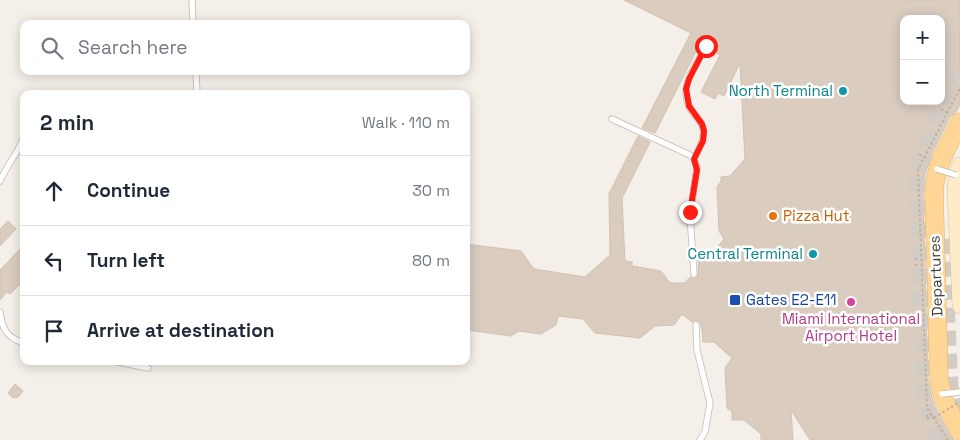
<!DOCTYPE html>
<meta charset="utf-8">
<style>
:root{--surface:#fff;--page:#f6f6f7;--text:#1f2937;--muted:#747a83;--line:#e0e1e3}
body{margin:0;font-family:"Space Grotesk",sans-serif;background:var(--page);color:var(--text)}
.controls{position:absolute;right:15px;top:15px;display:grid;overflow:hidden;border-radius:10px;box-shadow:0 2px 12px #0003}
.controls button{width:45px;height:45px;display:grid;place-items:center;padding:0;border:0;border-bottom:1px solid var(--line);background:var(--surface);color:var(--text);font:25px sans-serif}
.stop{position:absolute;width:15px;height:15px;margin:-11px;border:4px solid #ff1d14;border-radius:50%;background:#fff}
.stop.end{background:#ff1d14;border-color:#fff;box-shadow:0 1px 5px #0008}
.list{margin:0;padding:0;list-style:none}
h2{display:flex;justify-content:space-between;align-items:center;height:65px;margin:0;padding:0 20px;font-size:21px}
h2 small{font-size:16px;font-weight:400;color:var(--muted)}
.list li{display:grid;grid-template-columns:32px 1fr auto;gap:15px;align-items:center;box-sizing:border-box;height:70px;padding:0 20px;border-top:1px solid var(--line)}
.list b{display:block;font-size:19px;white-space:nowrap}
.list em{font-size:16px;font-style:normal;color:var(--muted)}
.icon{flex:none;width:28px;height:28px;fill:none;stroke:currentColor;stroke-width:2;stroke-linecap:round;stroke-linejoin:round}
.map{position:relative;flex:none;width:960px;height:440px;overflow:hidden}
.search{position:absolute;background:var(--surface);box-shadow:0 2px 12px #0003;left:20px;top:20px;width:450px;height:55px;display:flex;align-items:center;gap:12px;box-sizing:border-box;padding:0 18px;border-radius:10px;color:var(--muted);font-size:19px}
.panel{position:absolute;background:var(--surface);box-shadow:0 2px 12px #0003;left:20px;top:90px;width:450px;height:275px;border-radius:10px}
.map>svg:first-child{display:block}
</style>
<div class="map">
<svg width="960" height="440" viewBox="0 0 960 440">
<rect width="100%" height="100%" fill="#f4efe8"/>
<g fill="#dacdc0" stroke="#d2c1b0" fill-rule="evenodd">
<path d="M624 0H960V105L956 112 950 117 933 152 925 175 923 192 928 382 934 405 951 436 954 440H810L791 410 793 440H761V434L744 420H732V411L727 408 725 368 732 358 714 342H703L702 330 700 322 696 320 692 322 682 314 674 325 655 326 640 338 595 333 583 319 558 316 556 325 541 334 519 331 511 336 466 330V244L521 251 534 269 585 277 610 255 609 194 638 136 650 142 622 198 625 261 632 262V266L661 271 670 283H685L690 277 694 279 698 276 699 257H709L724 239 719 231 717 187 721 181V177L730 176 745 159 740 63 724 96 718 93 715 99 701 92 720 55 710 49 711 45 709 42 700 43 655 133 642 128 691 33ZM904 19H941V101H904Z"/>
<path d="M8 221 16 229 0 246V229Z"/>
<path d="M24 245V282L18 286 10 294 7 292 0 300V270Z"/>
<path d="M15 384 23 391 18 397 13 398 8 393Z"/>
</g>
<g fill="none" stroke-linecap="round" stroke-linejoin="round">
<g stroke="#d2ccc4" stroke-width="15" stroke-dasharray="15 8" stroke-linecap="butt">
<path d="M944 239 951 387 955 403 960 414"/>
<path d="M942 440 926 411 923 401 917 171 949 86 960 74"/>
</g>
<defs>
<g id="service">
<path d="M192 0 193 24"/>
<path d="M196 71 197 94"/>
<path d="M612 119 690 155 694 159 697 167 690 215 694 274"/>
<path d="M694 159C719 114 687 126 686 92 686 77 699 60 706 46"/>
<path d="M0 181C7 165 19 152 24 136"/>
<path d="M0 312C2 329 7 338 24 343"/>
<path d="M696 325 697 350 710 403 705 432 700 440"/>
<path d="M113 361 148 368"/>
</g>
<path id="secondary" d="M960 165 956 175 955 191 960 306"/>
<path id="primary" d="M960 122C949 145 935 166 934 192L939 381 944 400 960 431"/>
</defs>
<use href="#service" stroke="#c3b9ad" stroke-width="7"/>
<use href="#secondary" stroke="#d9c198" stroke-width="16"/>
<use href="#primary" stroke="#e8b163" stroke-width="19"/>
<g stroke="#c3b09b" stroke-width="2" stroke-dasharray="2.5 2.5" stroke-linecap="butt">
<path d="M941 109 948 113"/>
<path d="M919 154 924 157"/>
<path d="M915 259H920"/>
<path d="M915 265H919"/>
<path d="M918 317H920"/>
<path d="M926 417 928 415"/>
<path d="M927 419 932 415"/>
</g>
<use href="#service" stroke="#fff" stroke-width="5.5"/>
<use href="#secondary" stroke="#ffebc7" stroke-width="15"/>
<use href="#primary" stroke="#ffd696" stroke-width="18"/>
<defs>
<g id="service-bridge">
<path d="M937 169 956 175"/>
<path d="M942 394 960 392"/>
</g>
</defs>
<use href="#service-bridge" stroke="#c3b9ad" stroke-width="7" stroke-linecap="butt"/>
<g stroke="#c3b09b" stroke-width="2" stroke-dasharray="2.5 2.5" stroke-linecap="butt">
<path d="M934 418 959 402"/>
<path d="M948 440 927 408 918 170 960 88"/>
</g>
<use href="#service-bridge" stroke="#fff" stroke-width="5.5"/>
</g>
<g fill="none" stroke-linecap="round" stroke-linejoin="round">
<path stroke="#ff1d14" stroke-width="6" d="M690 212 697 170 694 159 703 141 704 131 702 124 689 106 686 89 689 79 706 46"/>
</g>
<g fill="#0f9aa8" stroke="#fff" stroke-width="2">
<circle cx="843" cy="91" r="5"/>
<circle cx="813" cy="254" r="5"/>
</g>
<circle fill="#e8710a" stroke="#fff" stroke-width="2" cx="773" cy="216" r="5"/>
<rect fill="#1a4fb4" stroke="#fff" stroke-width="2" x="729" y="294" width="12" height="12" rx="2.5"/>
<circle fill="#d1479c" stroke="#fff" stroke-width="2" cx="851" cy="302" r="5"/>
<g text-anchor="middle" stroke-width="5" stroke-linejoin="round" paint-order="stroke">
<g font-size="15" fill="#0d838f" stroke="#fff" text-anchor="end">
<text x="833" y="96">North Terminal</text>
<text x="803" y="259">Central Terminal</text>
</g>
<g font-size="15" fill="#c56008" stroke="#fff" text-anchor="start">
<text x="783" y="221">Pizza Hut</text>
</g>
<g font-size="15" fill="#483f36" stroke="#fff">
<text transform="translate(936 276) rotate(-92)" y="5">Departures</text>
</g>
<g font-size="15" fill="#164399" stroke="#fff" text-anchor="start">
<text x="746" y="305">Gates E2-E11</text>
</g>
<g font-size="15" fill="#b23c85" stroke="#fff">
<text x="851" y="324">Miami International<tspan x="851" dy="17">Airport Hotel</tspan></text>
</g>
</g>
</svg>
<div class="controls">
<button>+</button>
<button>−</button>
</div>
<div class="stop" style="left:706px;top:46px"></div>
<div class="stop end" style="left:690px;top:212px"></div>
<div class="search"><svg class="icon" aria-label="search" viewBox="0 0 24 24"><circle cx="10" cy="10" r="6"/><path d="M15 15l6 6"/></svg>Search here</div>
<section class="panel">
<h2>2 min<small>Walk · 110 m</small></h2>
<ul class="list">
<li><svg class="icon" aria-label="ahead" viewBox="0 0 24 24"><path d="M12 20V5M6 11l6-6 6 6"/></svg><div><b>Continue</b></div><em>30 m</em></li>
<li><svg class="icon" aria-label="left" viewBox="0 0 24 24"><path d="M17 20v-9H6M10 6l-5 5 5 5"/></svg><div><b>Turn left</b></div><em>80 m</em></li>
<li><svg class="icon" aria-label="arrive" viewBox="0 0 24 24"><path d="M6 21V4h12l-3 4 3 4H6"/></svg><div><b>Arrive at destination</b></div></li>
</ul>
</section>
</div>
